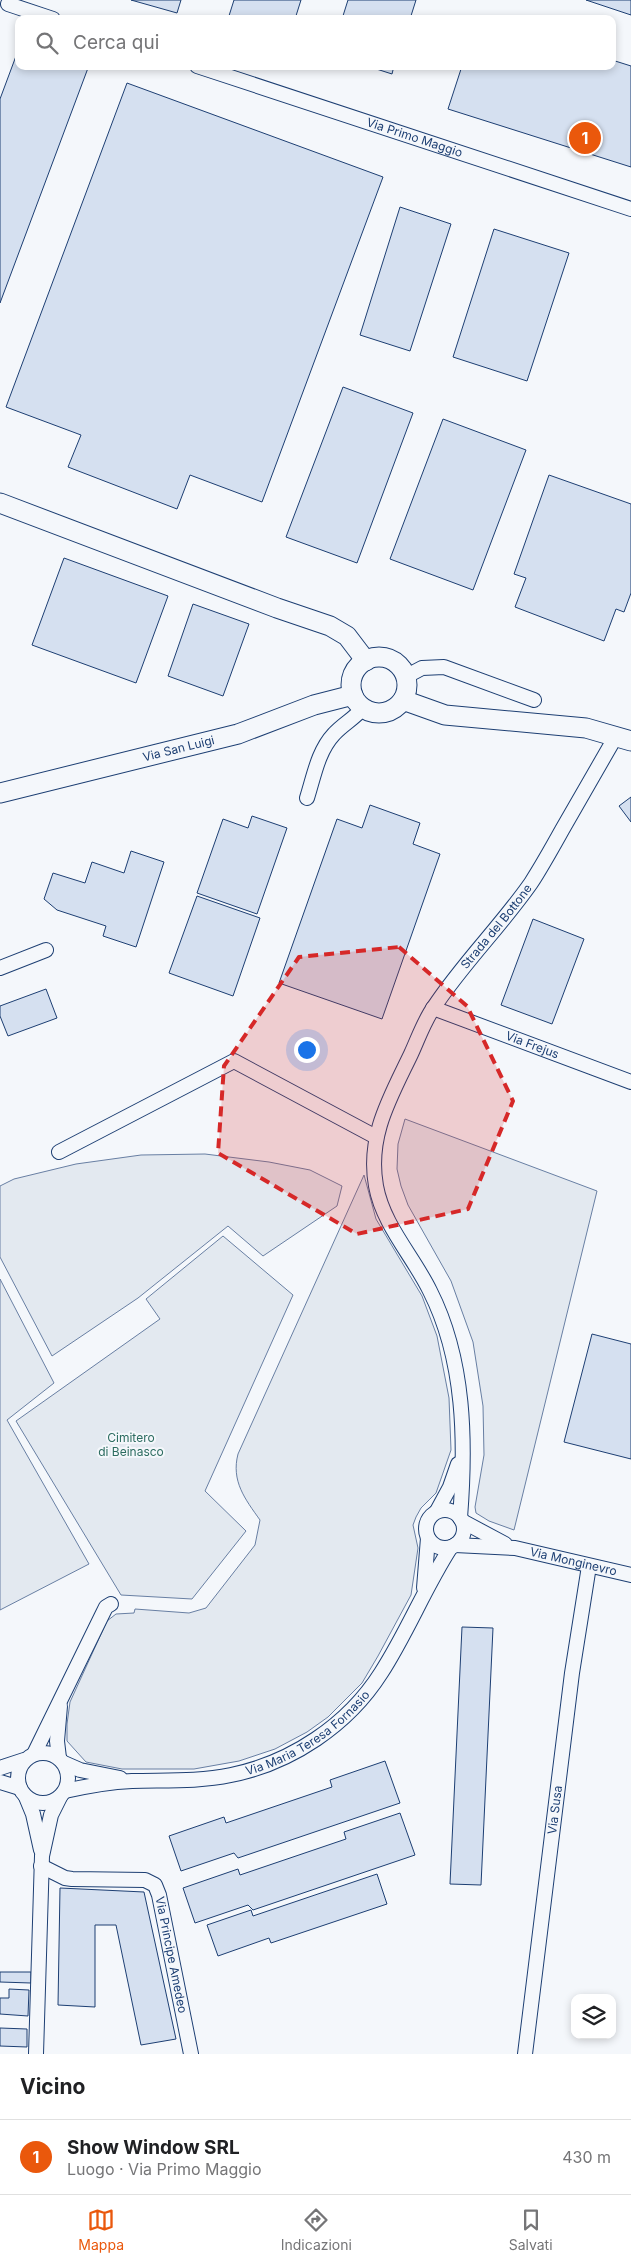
<!DOCTYPE html>
<html lang="it">
<meta charset="utf-8">
<style>
:root{--surface:#fff;--page:#f6f6f6;--text:#202124;--muted:#757577;--line:#e0e0e0;--accent:#ea580c}
body{margin:0;font-family:Inter,sans-serif;background:var(--page);color:var(--text)}
.controls{position:absolute;right:15px;bottom:15px;display:grid;overflow:hidden;border-radius:10px;box-shadow:0 2px 8px #0003}
.controls button{width:45px;height:45px;display:grid;place-items:center;padding:0;border:0;border-bottom:1px solid var(--line);background:var(--surface);color:var(--text);font:25px sans-serif}
.you{position:absolute;left:306px;top:1049px;width:18px;height:18px;margin:-12px;border:4px solid #fff;border-radius:50%;background:#1a73e8;box-shadow:0 0 0 8px #1a73e833}
.badge{display:grid;place-items:center;width:32px;height:32px;border-radius:50%;background:var(--accent);color:#fff;font-size:16px;font-weight:700}
.pin{position:absolute;translate:-50% -50%;border:2px solid #fff;box-shadow:0 1px 5px #0006}
.list{margin:0;padding:0;list-style:none}
h2{display:flex;justify-content:space-between;align-items:center;height:65px;margin:0;padding:0 20px;font-size:21px}
h2 small{font-size:16px;font-weight:400;color:var(--muted)}
.list li{display:grid;grid-template-columns:32px 1fr auto;gap:15px;align-items:center;box-sizing:border-box;height:75px;padding:0 20px;border-top:1px solid var(--line)}
.list b{display:block;font-size:19px;white-space:nowrap}
.list p{margin:0;font-size:16px;white-space:nowrap;color:var(--muted)}
.list em{font-size:16px;font-style:normal;color:var(--muted)}
.icon{flex:none;width:28px;height:28px;fill:none;stroke:currentColor;stroke-width:2;stroke-linecap:round;stroke-linejoin:round}
.map{position:relative;flex:none;width:631px;height:2054px;overflow:hidden}
.search{position:absolute;background:var(--surface);box-shadow:0 2px 8px #0003;left:15px;right:15px;top:15px;height:55px;display:flex;align-items:center;gap:12px;box-sizing:border-box;padding:0 18px;border-radius:10px;color:var(--muted);font-size:19px}
.sheet{height:140px;background:var(--surface)}
nav{display:flex;justify-content:space-around;align-items:center;box-sizing:border-box;height:70px;border-top:1px solid var(--line);background:var(--surface);font-size:14px;color:var(--muted)}
nav a{display:grid;justify-items:center;gap:2px}
nav .on{color:var(--accent)}
.map>svg:first-child{display:block}
</style>
<div class="map">
<svg width="631" height="2054" viewBox="0 0 631 2054">
<rect width="100%" height="100%" fill="#f4f7fb"/>
<g fill="#e3e9f0" stroke="#687fa3">
<path d="M405 1119 597 1191 514 1530 489 1521 476 1513 475 1507 484 1455 483 1406 473 1342 451 1281 408 1205 401 1186 397 1169 398 1144Z"/>
<path d="M205 1154 269 1162 310 1170 342 1186 337 1206 263 1256 228 1226 138 1298 52 1356 0 1257V1186L14 1179 76 1164 141 1155Z"/>
<path d="M364 1175 376 1219 422 1296 437 1336 449 1398 451 1450 436 1493 421 1508 416 1517 413 1525 418 1548 411 1595 378 1656 362 1683 328 1717 307 1732 275 1749 239 1761 194 1769H122L86 1762 67 1741V1724L70 1702 107 1621 116 1614 134 1613 135 1609 189 1613 206 1608 255 1545 260 1520C245 1499 231 1481 238 1454Z"/>
<path d="M223 1236 293 1295 205 1491 246 1531 192 1599 121 1595 16 1421 160 1319 146 1299Z"/>
<path d="M0 1279 54 1383 7 1420 89 1564 0 1610Z"/>
</g>
<g fill="#d5e0f0" stroke="#1d3f73">
<path d="M131 0H181L177 13Z"/>
<path d="M234 0H301L295 19H228Z"/>
<path d="M348 0H416L410 19H342Z"/>
<path d="M586 0H631V15Z"/>
<path d="M19 48V66L88 68 0 303V99Z"/>
<path d="M612 60 631 66V167L448 109 462 66H612Z"/>
<path d="M367 66H394L392 74Z"/>
<path d="M127 83 383 177 262 502 190 475 177 509 68 467 81 435 6 407Z"/>
<path d="M400 207 451 224 410 351 360 335Z"/>
<path d="M494 229 569 253 527 381 453 357Z"/>
<path d="M343 387 413 413 357 563 286 537Z"/>
<path d="M443 419 526 450 473 590 390 559Z"/>
<path d="M549 475 631 504V593L624 612 616 609 604 641 515 607 526 578 514 574Z"/>
<path d="M64 558 168 596 136 683 32 645Z"/>
<path d="M193 604 249 624 223 696 168 676Z"/>
<path d="M631 797V822L619 806Z"/>
<path d="M370 805 420 823 413 844 440 854 382 1019 279 983 337 819 362 828Z"/>
<path d="M252 816 287 828 257 914 197 893 223 819 248 828Z"/>
<path d="M131 851 164 862 136 947 103 936 106 926 57 910 44 899 53 873 85 883 92 862 124 873Z"/>
<path d="M197 896 260 918 233 996 169 973Z"/>
<path d="M533 919 584 939 552 1024 501 1005Z"/>
<path d="M46 989 57 1018 8 1036 0 1016V1006Z"/>
<path d="M592 1334 631 1344V1459L564 1442Z"/>
<path d="M462 1627 493 1628 481 1885 450 1884Z"/>
<path d="M385 1761 400 1803 238 1858 234 1853 181 1871 169 1836 224 1817 226 1823 332 1787 330 1780Z"/>
<path d="M400 1813 415 1855 253 1910 248 1905 195 1923 183 1888 238 1869 240 1875 346 1839 344 1832Z"/>
<path d="M377 1874 387 1904 271 1943 269 1938 218 1956 207 1925 251 1910 253 1916Z"/>
<path d="M60 1888 144 1892 176 2039 141 2045 116 1925H95V2007L58 2005Z"/>
<path d="M0 1972H31V1983L0 1982Z"/>
<path d="M9 1989 29 1990 28 2016 0 2014V1998H9Z"/>
<path d="M0 2028 27 2029V2047L0 2046Z"/>
</g>
<g fill="none" stroke-linecap="round" stroke-linejoin="round">
<defs>
<g id="street">
<path d="M8 4 53 19"/>
<path id="s1" d="M197 66 631 209"/>
<path d="M405 677 422 668 444 667 534 700"/>
<path d="M307 798C314 776 318 751 334 734 343 724 355 718 363 708"/>
<path d="M0 968 46 950"/>
<path id="s2" d="M433 1008 631 1082"/>
<path d="M59 1152 234 1061 376 1137"/>
<circle cx="445" cy="1529" r="19"/>
<path d="M437 1511 450 1487 458 1464"/>
<path id="s3" d="M460 1518C466 1442 465 1360 430 1291 413 1256 383 1225 376 1186 367 1136 390 1098 411 1054 418 1039 424 1021 434 1007 463 963 501 926 531 883 542 866 552 848 562 830 580 799 598 767 616 736"/>
<path d="M462 1521 505 1544"/>
<path id="s4" d="M455 1545 515 1548 631 1575"/>
<path d="M424 1588 428 1538"/>
<circle cx="43" cy="1778" r="25"/>
<path d="M34 1754 103 1613 106 1607 111 1604"/>
<path d="M59 1758 57 1741 60 1706"/>
<path d="M64 1763 80 1770 120 1778"/>
<path d="M0 1768 24 1760"/>
<path d="M0 1782 20 1788"/>
<path id="s5" d="M65 1791C87 1786 110 1782 132 1781 165 1780 198 1782 231 1775 291 1763 348 1725 381 1673 407 1633 425 1587 451 1547"/>
<path d="M26 1797 33 1814 41 1850"/>
<path id="s6" d="M41 1866 65 1878 72 1879 145 1880 155 1885 159 1895 191 2054"/>
<path d="M36 2054 42 1856 51 1815 60 1797"/>
<path id="s7" d="M525 2054 572 1673 589 1566"/>
</g>
<g id="secondary">
<path d="M0 503 277 608 330 626 347 636 366 661"/>
<circle cx="379" cy="685" r="28"/>
<path d="M403 700 445 715 586 728 631 741"/>
<path id="s8" d="M0 793 238 734 314 705 353 695"/>
</g>
</defs>
<use href="#street" stroke="#1d3f73" stroke-width="16"/>
<use href="#secondary" stroke="#1d3f73" stroke-width="21"/>
<use href="#street" stroke="#f4f7fb" stroke-width="14"/>
<use href="#secondary" stroke="#f4f7fb" stroke-width="19"/>
</g>
<path fill="#d62828" fill-opacity="0.2" stroke="#d62828" stroke-width="4" stroke-dasharray="10 6" stroke-linejoin="round" d="M399 947 467 1006 513 1101 468 1209 357 1234 218 1153 224 1066 299 957Z"/>
<g text-anchor="middle" stroke-width="4" stroke-linejoin="round" paint-order="stroke">
<g font-size="12" fill="#1d3f73" stroke="#f4f7fb">
<text dy="4" stroke="none"><textPath href="#s1" startOffset="229">Via Primo Maggio</textPath></text>
<text dy="4" stroke="none"><textPath href="#s8" startOffset="184">Via San Luigi</textPath></text>
<text dy="4" stroke="none"><textPath href="#s3" startOffset="644">Strada del Bottone</textPath></text>
<text dy="4" stroke="none"><textPath href="#s2" startOffset="106">Via Frejus</textPath></text>
<text dy="4" stroke="none"><textPath href="#s4" startOffset="120">Via Monginevro</textPath></text>
<text dy="4" stroke="none"><textPath href="#s5" startOffset="256">Via Maria Teresa Fornasio</textPath></text>
<text dy="4" stroke="none"><textPath href="#s7" startOffset="246">Via Susa</textPath></text>
<text dy="4" stroke="none"><textPath href="#s6" startOffset="190">Via Principe Amedeo</textPath></text>
</g>
<g font-size="12" fill="#2c6c60" stroke="#f4f7fb">
<text x="131" y="1442">Cimitero<tspan x="131" dy="14">di Beinasco</tspan></text>
</g>
</g>
</svg>
<div class="controls">
<button><svg class="icon" aria-label="layers" viewBox="0 0 24 24"><path d="M12 4l9 5-9 5-9-5zM3 14l9 5 9-5"/></svg></button>
</div>
<div class="you"></div>
<div class="pin badge" style="left:585px;top:138px">1</div>
<div class="search"><svg class="icon" aria-label="search" viewBox="0 0 24 24"><circle cx="10" cy="10" r="6"/><path d="M15 15l6 6"/></svg>Cerca qui</div>
</div>
<section class="sheet">
<h2>Vicino<small></small></h2>
<ul class="list">
<li><span class="badge">1</span><div><b>Show Window SRL</b><p>Luogo · Via Primo Maggio</p></div><em>430 m</em></li>
</ul>
</section>
<nav>
<a class="on"><svg class="icon" aria-label="map" viewBox="0 0 24 24"><path d="M3 6l6-2 6 2 6-2v14l-6 2-6-2-6 2zM9 4v14M15 6v14"/></svg>Mappa</a>
<a><svg class="icon" aria-label="directions" viewBox="0 0 24 24"><path d="M12 3l9 9-9 9-9-9zM9 14v-3h6M13 9l2 2-2 2"/></svg>Indicazioni</a>
<a><svg class="icon" aria-label="saved" viewBox="0 0 24 24"><path d="M7 4h10v16l-5-4-5 4z"/></svg>Salvati</a>
</nav>
